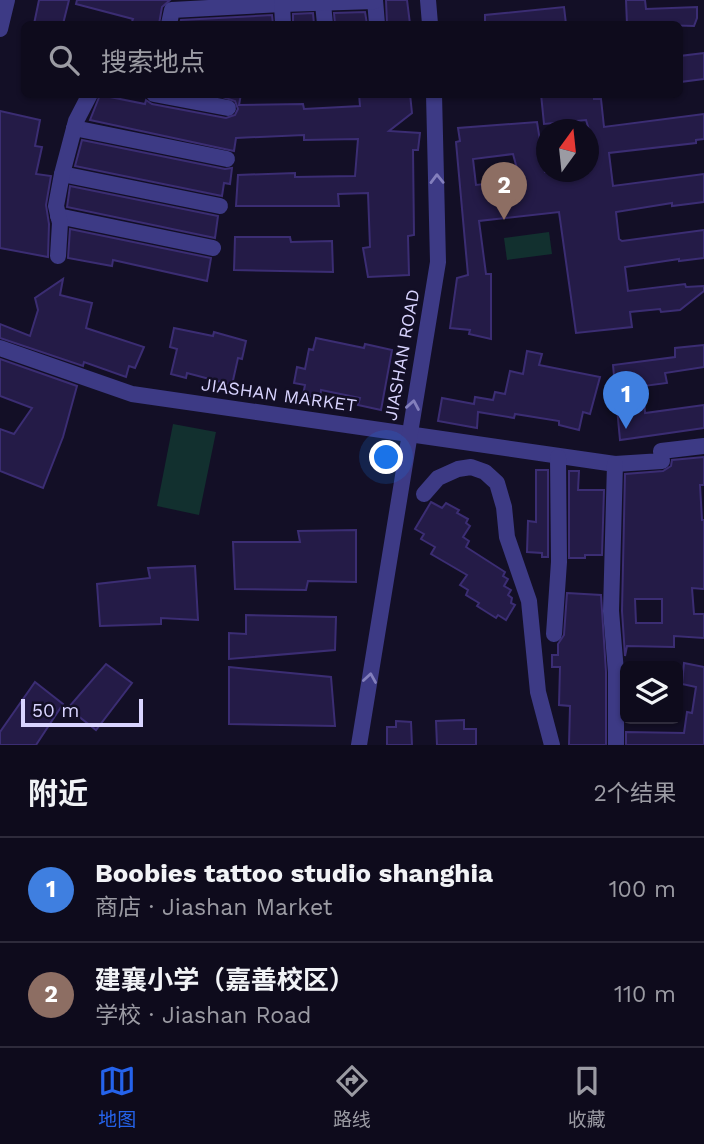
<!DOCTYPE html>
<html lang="zh">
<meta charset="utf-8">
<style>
:root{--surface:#0e0b1c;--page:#171425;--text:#f1f3f6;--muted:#9b9ba3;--line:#2e2b3b;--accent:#2563eb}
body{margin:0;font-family:"Work Sans","Noto Sans SC",sans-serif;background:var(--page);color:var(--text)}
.controls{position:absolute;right:21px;bottom:21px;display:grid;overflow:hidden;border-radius:10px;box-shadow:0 2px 5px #0004}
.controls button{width:63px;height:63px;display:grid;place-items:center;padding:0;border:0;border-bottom:2px solid var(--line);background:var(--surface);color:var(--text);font:35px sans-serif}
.compass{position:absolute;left:536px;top:119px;width:63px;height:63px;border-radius:50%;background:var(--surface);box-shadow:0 2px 5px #0004;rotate:15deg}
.scale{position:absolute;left:21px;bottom:18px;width:122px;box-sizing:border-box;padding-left:7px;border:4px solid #d9d4ff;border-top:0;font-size:19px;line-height:24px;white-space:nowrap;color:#d9d4ff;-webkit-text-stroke:5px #130f26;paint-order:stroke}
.you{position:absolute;left:387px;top:458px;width:24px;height:24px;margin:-18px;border:5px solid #fff;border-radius:50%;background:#1a73e8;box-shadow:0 0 0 10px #1a73e833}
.badge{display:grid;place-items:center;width:46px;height:46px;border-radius:50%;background:var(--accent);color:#fff;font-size:23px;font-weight:700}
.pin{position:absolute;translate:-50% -58px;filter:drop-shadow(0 2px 4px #0008)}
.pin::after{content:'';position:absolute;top:37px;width:24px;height:21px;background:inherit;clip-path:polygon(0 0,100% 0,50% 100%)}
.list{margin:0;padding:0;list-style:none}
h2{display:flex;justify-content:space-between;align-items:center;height:91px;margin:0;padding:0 28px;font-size:30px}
h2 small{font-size:23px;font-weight:400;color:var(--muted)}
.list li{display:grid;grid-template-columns:46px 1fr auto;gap:21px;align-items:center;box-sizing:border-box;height:105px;padding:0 28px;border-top:2px solid var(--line)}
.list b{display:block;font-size:26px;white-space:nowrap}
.list p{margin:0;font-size:23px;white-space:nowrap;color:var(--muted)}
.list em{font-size:23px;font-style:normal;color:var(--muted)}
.icon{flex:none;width:38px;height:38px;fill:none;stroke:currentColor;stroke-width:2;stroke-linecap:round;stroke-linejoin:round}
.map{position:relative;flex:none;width:704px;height:745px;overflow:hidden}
.search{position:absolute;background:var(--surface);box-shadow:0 2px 5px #0004;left:21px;right:21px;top:21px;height:77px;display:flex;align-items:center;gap:18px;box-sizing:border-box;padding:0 24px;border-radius:10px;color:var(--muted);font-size:26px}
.sheet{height:301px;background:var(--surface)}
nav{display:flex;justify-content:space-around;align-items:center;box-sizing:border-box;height:98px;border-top:2px solid var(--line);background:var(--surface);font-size:19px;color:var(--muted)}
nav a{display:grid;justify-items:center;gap:4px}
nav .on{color:var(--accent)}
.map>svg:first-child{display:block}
</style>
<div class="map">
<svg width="704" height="745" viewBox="0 0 704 745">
<rect width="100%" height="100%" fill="#130f26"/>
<g fill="#12302f">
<path d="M549 232 552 254 507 260 504 238Z"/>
<path d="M173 424 216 432 199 515 157 506Z"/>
</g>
<g fill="#241b47" stroke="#3b2d73" stroke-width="2" fill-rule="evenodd">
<path d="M39 0H69L63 24H34Z"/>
<path d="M77 0H170L162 7 159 24H131L133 19 76 4Z"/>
<path d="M386 0H407L410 24H387Z"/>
<path d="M626 0H645L646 9 697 7V18L694 26 627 24Z"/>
<path d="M564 7 566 24H485V15Z"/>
<path d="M365 12 367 24H335L334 13Z"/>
<path d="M313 13 314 24H293V14Z"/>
<path d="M272 15 273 24H180L181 20Z"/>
<path d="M704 53V79L680 82V56Z"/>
<path d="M213 94H241L239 105 303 104 304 109 360 106 359 94H410L412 113 389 131 420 133 418 150H413L414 235 408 236 409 275 368 277 363 248 370 247 368 193 338 194 339 206H236L238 175 295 173V177L355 176 358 139 304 140V135L236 138 234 151 90 120 100 95 145 104 146 100 152 104 226 118 235 115 238 109 235 101Z"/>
<path d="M541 94H594V99H601L604 127 704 114V139L696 140V143L609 153 613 186 704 174V202L672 206V203L616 212 619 239 622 241 704 230V258L679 261V259L625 267 628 291 685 284 686 287 704 286V291L680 310 661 312 660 309 630 312 632 327 576 333 559 212 479 221 486 274H491V339L469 334 470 330 450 328 457 278 468 275 456 142 460 141 458 128 537 122 545 172H589V130L586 120 544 124ZM513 154 520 180 476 185 473 159Z"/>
<path d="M0 111 40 120 35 146 42 147 36 174 51 176 46 205 49 224 48 257 0 248Z"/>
<path d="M82 140 225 169 232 168 230 184 224 183 222 196 75 166Z"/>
<path d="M70 186 218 216 215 238 67 207Z"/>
<path d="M70 229 211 258 207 281 113 260 112 266 68 258Z"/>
<path d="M235 237H290L291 242 332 241 333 272 234 270Z"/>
<path d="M63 279 60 295 92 303 86 328 144 347 135 368 129 366 126 377 84 362 83 366 0 338V324L30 336 38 310 35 298Z"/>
<path d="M174 328 213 336 214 332 246 341 242 359 238 358 232 385 187 373 186 378 171 374 177 349 170 347Z"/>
<path d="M316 338 364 348 365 344 392 350 381 410 358 405 360 398 321 390 320 399 303 395 305 385 294 383 297 367 305 369 309 349 313 350Z"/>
<path d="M704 345V367L665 373 667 383 643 386 645 413 704 405V428L620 440 613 365 675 357V348Z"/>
<path d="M527 351 542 354 539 365 600 377 590 414 583 412 579 430 559 425V421L515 414 514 418 478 412 477 428 438 421 442 398 474 404 475 397 493 400 495 392 505 394 510 371 523 374Z"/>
<path d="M0 359 77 386 63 437 43 488 0 471V429L14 434 32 408 0 396Z"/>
<path d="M704 457V485H700L702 520H704V589L692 588 694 614H704V638L674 636V647L627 646 625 656 622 611 625 474 663 471 671 466 672 460ZM635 599H662V623H636Z"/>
<path d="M536 470H548V557H542V553L527 552 528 521 536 522Z"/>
<path d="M569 471H579L578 490H604L602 555H585V558H569Z"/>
<path d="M431 502 442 508 446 503 459 510 457 513 468 519 466 523 470 526 463 537 469 541 466 547 505 572 503 576 508 579 504 586 511 590 508 595 512 598 511 603 515 605 506 620 498 615 496 618 477 606 479 603 466 595 468 590 460 585 467 575 431 554 435 547 421 539 424 534 415 529Z"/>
<path d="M356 530V582L308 581 306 590 235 589 233 542H300L298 531Z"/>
<path d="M195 566 198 620 161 618V624L100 626 97 584 150 578 148 568Z"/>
<path d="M567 593 601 595 606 672V745H569L570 706 559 705 560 667H552V655H558V644L564 635Z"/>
<path d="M246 615 336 617 335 650 229 659V633L246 634Z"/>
<path d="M684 663 704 667V745H626V732L684 733 687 712 692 713 696 687 682 684Z"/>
<path d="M106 664 132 683 96 730 68 708Z"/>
<path d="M229 667 331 677 335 726 229 724Z"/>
<path d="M35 682 63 704 36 745H0V732Z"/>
<path d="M464 720V729H476V745H437L436 721Z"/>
<path d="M396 721 411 722 412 745H387V727H396Z"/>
</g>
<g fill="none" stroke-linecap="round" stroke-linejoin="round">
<g stroke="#3d3a85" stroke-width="16">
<path d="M375 0 377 24"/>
<path d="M428 0 430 24"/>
<path d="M323 4 325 24"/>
<path d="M169 24 172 10 282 4V0"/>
<path d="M283 24 282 4 375 1"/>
<path d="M0 29 7 0"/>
<path d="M154 94 228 108"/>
<path d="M74 128 227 159"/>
<path d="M62 174 220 206"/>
<path d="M58 216 213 248"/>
<path d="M58 256 60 223 56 206 62 174 76 121 90 94"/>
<path d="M0 348 132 394 615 464 662 461 661 451 704 446"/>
<path d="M615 464 611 611 616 672V745"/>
<path d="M424 494 438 478 458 469 471 467 485 472 497 483 504 507 507 537 529 601 538 692 552 745"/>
<path d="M554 634 559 562 558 457"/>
<path d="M359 745 438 262 434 94"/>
</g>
</g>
<defs><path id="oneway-chevron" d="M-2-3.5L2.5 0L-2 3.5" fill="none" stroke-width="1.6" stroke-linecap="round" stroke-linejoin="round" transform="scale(1.75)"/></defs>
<g stroke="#837fbc">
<use href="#oneway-chevron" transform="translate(437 179) rotate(-91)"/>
<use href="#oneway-chevron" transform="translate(413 405) rotate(-80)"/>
<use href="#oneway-chevron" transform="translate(370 678) rotate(-81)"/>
</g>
<g text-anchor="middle" stroke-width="5" stroke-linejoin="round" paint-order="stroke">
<g font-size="18" fill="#d9d4ff" stroke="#130f26">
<text transform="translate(402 355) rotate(-80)" y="6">JIASHAN ROAD</text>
<text transform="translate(279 395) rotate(8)" y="6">JIASHAN MARKET</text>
</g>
</g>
</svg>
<div class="controls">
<button><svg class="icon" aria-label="layers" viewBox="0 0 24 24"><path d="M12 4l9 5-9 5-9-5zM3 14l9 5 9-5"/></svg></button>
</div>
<svg class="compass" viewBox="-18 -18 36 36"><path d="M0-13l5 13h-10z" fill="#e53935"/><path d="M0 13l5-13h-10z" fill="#9b9ba3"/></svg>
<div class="scale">50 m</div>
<div class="you"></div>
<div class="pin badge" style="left:626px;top:429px;background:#3f7fe0">1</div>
<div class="pin badge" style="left:504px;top:220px;background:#8d6e63">2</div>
<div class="search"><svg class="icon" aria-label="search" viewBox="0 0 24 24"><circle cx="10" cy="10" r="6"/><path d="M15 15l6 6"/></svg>搜索地点</div>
</div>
<section class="sheet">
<h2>附近<small>2个结果</small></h2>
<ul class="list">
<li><span class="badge" style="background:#3f7fe0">1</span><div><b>Boobies tattoo studio shanghia</b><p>商店 · Jiashan Market</p></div><em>100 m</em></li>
<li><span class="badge" style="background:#8d6e63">2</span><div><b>建襄小学（嘉善校区）</b><p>学校 · Jiashan Road</p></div><em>110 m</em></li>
</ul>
</section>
<nav>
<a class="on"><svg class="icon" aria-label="map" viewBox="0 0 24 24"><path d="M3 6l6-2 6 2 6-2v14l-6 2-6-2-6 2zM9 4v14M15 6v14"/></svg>地图</a>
<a><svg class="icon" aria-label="directions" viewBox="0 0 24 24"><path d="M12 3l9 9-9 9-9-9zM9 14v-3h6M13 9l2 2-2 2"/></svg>路线</a>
<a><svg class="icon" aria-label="saved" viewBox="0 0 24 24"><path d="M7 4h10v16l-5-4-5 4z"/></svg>收藏</a>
</nav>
